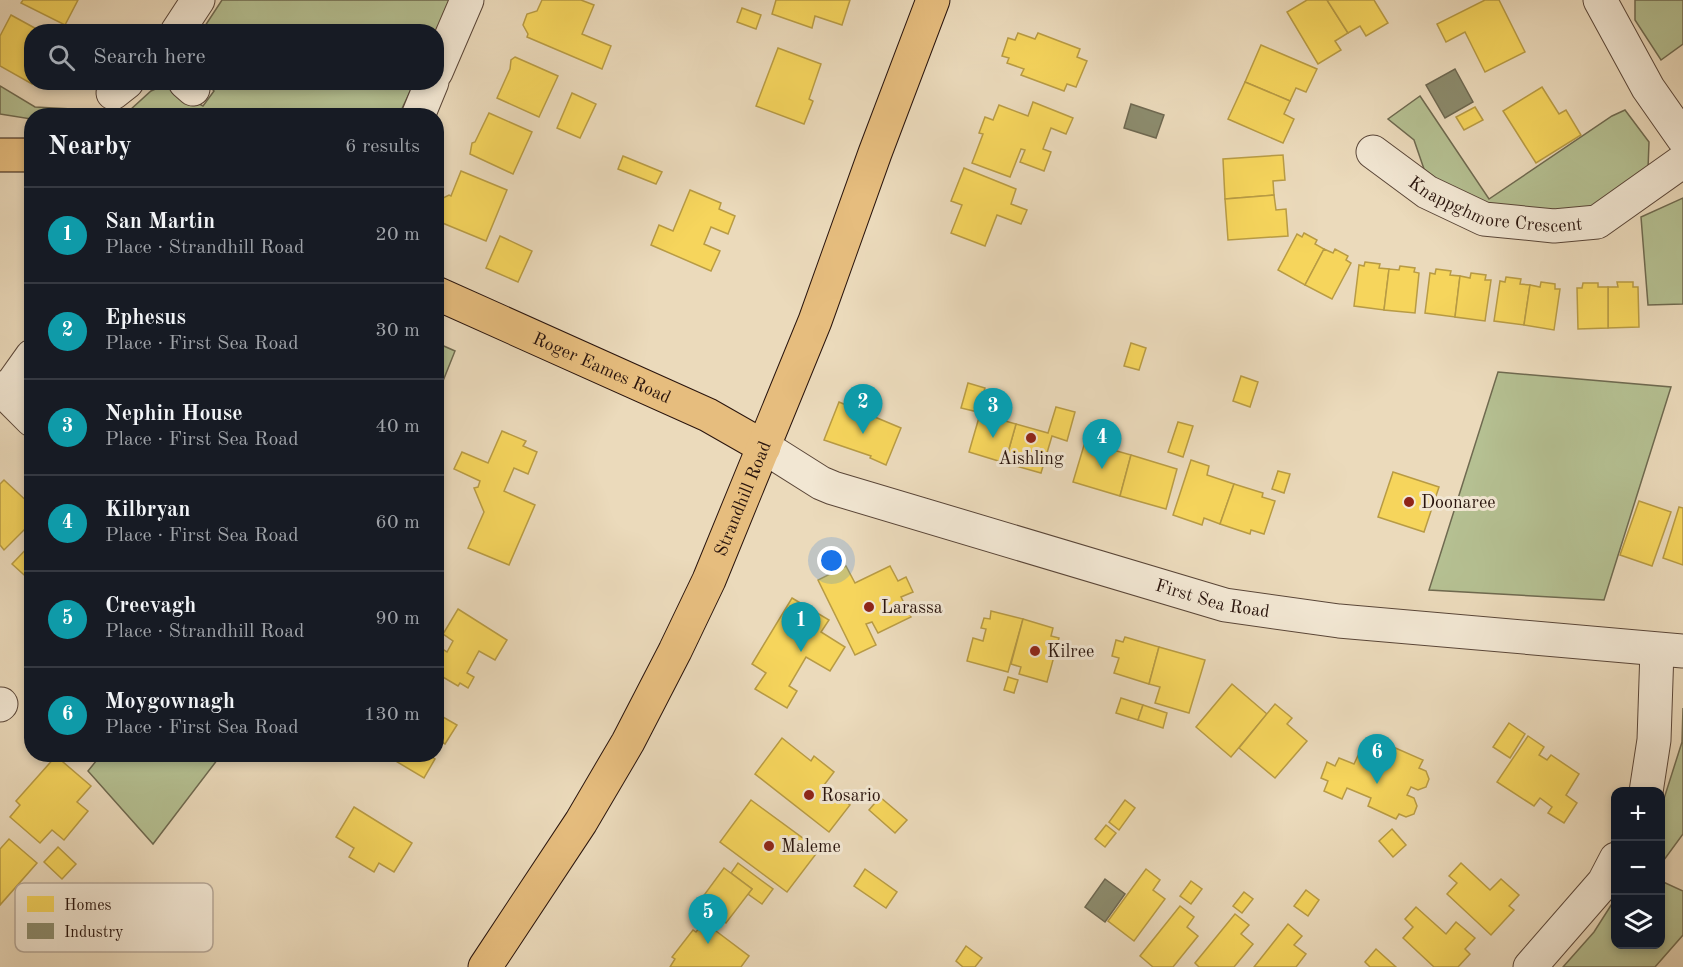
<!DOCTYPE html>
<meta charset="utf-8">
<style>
:root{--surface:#171b24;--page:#20242c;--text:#f1f3f6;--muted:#9ea1a6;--line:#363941;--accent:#8c9099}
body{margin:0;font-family:"Old Standard TT",serif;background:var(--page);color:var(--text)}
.controls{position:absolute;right:18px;bottom:18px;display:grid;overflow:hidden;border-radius:12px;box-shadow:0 3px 9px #0003}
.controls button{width:54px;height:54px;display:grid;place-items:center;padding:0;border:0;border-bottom:2px solid var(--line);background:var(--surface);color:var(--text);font:30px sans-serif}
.you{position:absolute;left:832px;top:561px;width:21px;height:21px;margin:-15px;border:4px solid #fff;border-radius:50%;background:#1a73e8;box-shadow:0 0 0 9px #1a73e833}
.badge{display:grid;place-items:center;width:39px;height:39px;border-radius:50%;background:var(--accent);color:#fff;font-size:20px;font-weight:700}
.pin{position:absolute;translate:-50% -50px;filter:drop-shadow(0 2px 3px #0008)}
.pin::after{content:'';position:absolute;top:32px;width:21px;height:18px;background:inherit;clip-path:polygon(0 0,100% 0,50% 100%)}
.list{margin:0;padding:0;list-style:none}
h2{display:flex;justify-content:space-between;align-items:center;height:78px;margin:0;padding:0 24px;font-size:26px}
h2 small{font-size:20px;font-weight:400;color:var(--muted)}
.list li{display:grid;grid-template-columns:39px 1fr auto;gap:18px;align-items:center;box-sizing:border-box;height:96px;padding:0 24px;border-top:2px solid var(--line)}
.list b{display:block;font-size:22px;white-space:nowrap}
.list p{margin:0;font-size:20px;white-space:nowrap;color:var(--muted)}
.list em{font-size:20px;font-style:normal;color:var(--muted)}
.icon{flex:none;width:33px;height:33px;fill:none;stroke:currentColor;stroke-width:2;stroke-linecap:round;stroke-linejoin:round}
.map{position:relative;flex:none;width:1683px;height:967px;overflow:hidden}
.search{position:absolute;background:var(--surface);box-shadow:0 3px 9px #0003;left:24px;top:24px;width:420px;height:66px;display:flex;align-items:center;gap:15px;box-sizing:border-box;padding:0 21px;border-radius:24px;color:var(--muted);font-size:22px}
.panel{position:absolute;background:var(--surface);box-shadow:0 3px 9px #0003;left:24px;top:108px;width:420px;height:654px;border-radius:24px}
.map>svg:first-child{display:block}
</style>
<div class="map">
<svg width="1683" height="967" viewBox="0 0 1683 967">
<rect width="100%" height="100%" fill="#ebdabb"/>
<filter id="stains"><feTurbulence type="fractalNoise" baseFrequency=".00333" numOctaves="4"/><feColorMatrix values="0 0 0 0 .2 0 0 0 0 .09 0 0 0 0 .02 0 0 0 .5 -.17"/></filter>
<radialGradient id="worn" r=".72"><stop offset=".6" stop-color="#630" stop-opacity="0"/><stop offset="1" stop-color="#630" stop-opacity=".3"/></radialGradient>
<g fill="#b5c092" stroke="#6f6a50" stroke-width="1.5">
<path d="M222 0H451L436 31 201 32Z"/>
<path d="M1635 0H1683V44L1661 60 1635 20Z"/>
<path d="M207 83H414L399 115 143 116 130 110 151 91 162 86 175 91 203 106 214 91Z"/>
<path d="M0 86 35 107 129 112 137 115 32 116 31 119 0 114Z"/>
<path d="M1420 96 1489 199 1612 116 1625 110 1649 142 1648 169 1594 207 1553 214 1491 208 1448 188 1424 169 1414 140 1388 119Z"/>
<path d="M1683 198V304L1648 305 1641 217Z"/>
<path d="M437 343 455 351 437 396Z"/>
<path d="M1498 372 1671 387 1604 600 1429 590Z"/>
<path d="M1683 708V834L1661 864V808L1682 742Z"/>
<path d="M101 755V754L221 755 153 844 88 771Z"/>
<path d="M1661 881 1683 891V935L1655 967H1563L1594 932 1615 899 1616 944H1660Z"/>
</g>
<g fill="#f6d55c" stroke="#b89b44" stroke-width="1.5">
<path d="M23 0H78L65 25 21 3Z"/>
<path d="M542 0H581L594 5 582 34 611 46 602 69 527 37 528 34 523 25 527 14 537 11Z"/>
<path d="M776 0H850L842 25 815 16 812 28 772 14Z"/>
<path d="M1307 0H1327L1348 33 1335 41 1341 50 1318 64 1287 12Z"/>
<path d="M1327 0H1374L1388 23 1366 36 1360 26 1348 33Z"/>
<path d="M1485 0H1499L1525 52 1485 72 1465 32 1446 42 1437 24Z"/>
<path d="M742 8 761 15 756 29 737 22Z"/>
<path d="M11 15 42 32H32V84L0 66V36Z"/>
<path d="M1018 33 1035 39 1038 33 1080 49 1077 57 1087 61 1076 87 1067 84 1064 91 1021 75 1024 69 1007 63 1009 58 1002 56 1008 38 1015 40Z"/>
<path d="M1261 45 1317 69 1306 92 1296 88 1290 101 1245 82Z"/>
<path d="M778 48 821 64 809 99 813 101 804 124 756 106Z"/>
<path d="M515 57 558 76 539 117 497 98 510 69 511 60Z"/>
<path d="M1245 82 1290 101 1284 114 1294 119 1283 143 1228 119Z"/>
<path d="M1542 87 1559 114 1566 110 1581 135 1536 163 1503 111Z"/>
<path d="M572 93 596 104 580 138 557 128Z"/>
<path d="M1033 102 1073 118 1066 134 1051 128 1043 149 1051 152 1044 171 1020 162 1025 150 1021 149 1010 177 972 163 983 134 979 133 985 117 993 120 999 105 1028 116Z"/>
<path d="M1475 107 1483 120 1464 130 1456 117Z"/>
<path d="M489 113 532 132 513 174 470 154 472 143 475 142Z"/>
<path d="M1283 155 1285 180 1273 181 1274 195 1225 199 1223 159Z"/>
<path d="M623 156 662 172 656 184 618 169Z"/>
<path d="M964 168 1016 189 1011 204 1027 210 1021 224 997 215 985 246 951 233 962 205 951 201Z"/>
<path d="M461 171 507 190 486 241 440 222 441 219 436 212 441 199 449 195 451 196Z"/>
<path d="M690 190 721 203 719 209 735 216 728 234 711 227 704 244 720 251 711 271 651 245 659 225 673 231Z"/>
<path d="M1274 195 1276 210 1286 209 1288 236 1228 240 1225 199Z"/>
<path d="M1304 233 1317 240 1315 244 1324 249 1305 285 1278 270 1297 234 1302 237Z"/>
<path d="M500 236 532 251 518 282 486 268Z"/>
<path d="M1324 249 1333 253 1335 249 1348 256 1346 260 1351 263 1332 299 1305 285Z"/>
<path d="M1365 262 1380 264 1379 268 1389 269 1384 310 1354 306 1359 265 1364 266Z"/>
<path d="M1400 266 1415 268 1414 272 1419 273 1415 313 1384 310 1389 269 1399 270Z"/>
<path d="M1436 269 1451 271 1450 275 1460 276 1455 317 1425 313 1430 273 1435 274Z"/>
<path d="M1471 273 1486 275 1485 280H1491L1485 321 1455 317 1460 276 1470 278Z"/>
<path d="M1506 277 1521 279 1520 284 1530 285 1524 325 1494 321 1500 281 1505 282Z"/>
<path d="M1541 282 1555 284V289H1560L1554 330 1524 325 1530 285 1540 287Z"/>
<path d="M1617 282H1633V287H1638L1639 327 1608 328V287H1618Z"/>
<path d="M1583 283H1598V287H1608V328L1578 329 1577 288H1582Z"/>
<path d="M1131 343 1146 348 1139 370 1124 366Z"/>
<path d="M1241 376 1258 382 1250 407 1233 401Z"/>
<path d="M968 383 985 388 978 412 961 408Z"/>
<path d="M839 402 901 428 886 465 870 458 871 456 824 440Z"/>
<path d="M1056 407 1075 412 1067 441 1052 436 1041 473 1005 463 1016 424 1048 433Z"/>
<path d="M980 414 1016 424 1005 463 969 452Z"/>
<path d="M1178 422 1193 426 1183 457 1168 452Z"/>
<path d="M502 431 526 441 523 446 537 452 528 474 514 468 504 491 535 505 509 565 468 548 484 512 474 488 478 487 480 481 454 469 462 452 488 463Z"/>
<path d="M1085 442 1131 455 1120 496 1073 482Z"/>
<path d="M1131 455 1177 469 1166 509 1120 496Z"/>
<path d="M1191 460 1209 466 1207 475 1234 484 1220 524 1204 518 1202 525 1173 515Z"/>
<path d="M1278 471 1290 474 1284 493 1272 489Z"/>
<path d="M1393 472 1439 487 1424 532 1378 517Z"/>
<path d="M4 480 32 506V522L4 550 0 545V484Z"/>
<path d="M1234 484 1263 493 1262 497 1275 501 1264 534 1251 530 1250 534 1220 524Z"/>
<path d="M1639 501 1671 512 1652 566 1620 555Z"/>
<path d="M1679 507 1683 508V565L1663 558Z"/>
<path d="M32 543V582L12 564Z"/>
<path d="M846 566 855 583 890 566 898 581 906 577 913 592 901 597 911 617 878 633 872 622 866 624 876 645 855 655 818 580Z"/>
<path d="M792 598 829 620 821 632 845 647 830 671 806 657 789 686 797 691 787 708 755 689 766 673 752 664Z"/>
<path d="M458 609 507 640 495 660 479 651 467 673 474 677 468 688 460 683 458 686 436 673V645L447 652 453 641 443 634Z"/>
<path d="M991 611 1023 619 1008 672 967 661 973 638 983 641 986 629 981 628 984 618 990 619Z"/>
<path d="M1023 619 1053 628 1051 636 1059 638 1047 682 1019 674 1021 667 1011 664Z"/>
<path d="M1125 637 1159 647 1149 684 1114 673 1119 658 1112 656 1116 640 1123 642Z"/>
<path d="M1159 647 1205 660 1189 713 1155 703 1160 687 1149 684Z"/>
<path d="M1008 677 1018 680 1014 693 1004 690Z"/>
<path d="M1232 684 1267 714 1231 757 1196 727Z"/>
<path d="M1121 698 1143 705 1138 720 1116 713Z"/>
<path d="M1275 704 1292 718 1287 724 1307 741 1275 778 1239 748Z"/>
<path d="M1143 705 1167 713 1163 728 1138 720Z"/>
<path d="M436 713 457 725 445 744 436 739Z"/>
<path d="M1509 723 1525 734 1510 758 1493 747Z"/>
<path d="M1528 736 1544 747 1539 755 1547 760 1551 755 1579 774 1566 795 1577 803 1564 823 1548 813 1552 807 1540 798 1534 806 1497 782Z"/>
<path d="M782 738 811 761 814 756 834 772 824 785 850 805 829 832 755 774Z"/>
<path d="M1384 743 1423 760 1419 768 1426 771 1429 779 1426 787 1418 790 1411 787 1407 795 1414 798 1417 806 1414 814 1406 817 1399 814 1396 819 1368 806 1371 798 1347 788 1342 799 1324 791 1328 781 1321 778 1327 762 1335 766 1339 758 1354 764 1363 745 1380 753Z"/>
<path d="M384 754H428L435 759 424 778Z"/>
<path d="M56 756 91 786 77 802 88 811 64 840 52 830 40 843 10 817 20 805 16 801Z"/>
<path d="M880 797 907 820 895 833 869 810Z"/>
<path d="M751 800 819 850 787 892 720 842Z"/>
<path d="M1125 800 1135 808 1119 830 1109 822Z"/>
<path d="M354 807 412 843 394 872 379 863 374 872 349 857 354 848 336 837Z"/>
<path d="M1106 825 1116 833 1105 847 1095 839Z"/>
<path d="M1392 829 1406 845 1393 857 1379 841Z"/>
<path d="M9 839 37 863 0 905V849Z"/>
<path d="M58 847 76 864 62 879 44 862Z"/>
<path d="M738 863 773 889 762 904 748 894 752 889 731 873Z"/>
<path d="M1461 863 1490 890 1501 879 1519 895 1509 906 1514 910 1491 935 1447 894 1457 883 1449 876Z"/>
<path d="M724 868 752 889 726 923 699 902Z"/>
<path d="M865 869 897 892 886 908 854 886Z"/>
<path d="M1146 869 1160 880 1153 890 1165 899 1134 941 1108 921Z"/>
<path d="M1191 881 1202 889 1191 904 1180 896Z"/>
<path d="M1306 890 1319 900 1308 916 1294 906Z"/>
<path d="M1244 892 1253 899 1242 913 1233 906Z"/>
<path d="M1180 906 1194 917 1187 927 1198 936 1173 967H1153L1140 956Z"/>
<path d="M1416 907 1446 934 1456 922 1475 938 1465 949 1470 954 1458 967H1434L1403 938 1413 927 1405 919Z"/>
<path d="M1235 914 1249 925 1241 934 1253 944 1234 967H1199L1195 963Z"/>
<path d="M704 922 749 956 741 967H670L675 959 672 957 693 930 696 932Z"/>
<path d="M1288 924 1302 936 1294 945 1306 954 1296 967H1254Z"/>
<path d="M966 946 982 958 975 967H963L956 961Z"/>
<path d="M1376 949 1396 967H1370L1365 962Z"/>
</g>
<g fill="#8c8c6e" stroke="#6e6851" stroke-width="1.5">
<path d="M1455 69 1473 102 1445 118 1426 85Z"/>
<path d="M1131 104 1164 115 1156 138 1124 128Z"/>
<path d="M1105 879 1125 894 1105 922 1085 907Z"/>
</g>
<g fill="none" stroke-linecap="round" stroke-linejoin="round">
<defs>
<g id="minor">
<path d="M1600 0 1648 88 1683 138"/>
<path d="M177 32 198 0"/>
<path d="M436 72 467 0"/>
<path d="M185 82 193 89"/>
<path d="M113 93 127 82"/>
<path d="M418 116 432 82"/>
<path id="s1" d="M1373 152 1427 192 1484 219 1554 226 1597 222 1683 161"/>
<path d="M0 388 32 420"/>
<path d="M5 394 32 356"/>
<path id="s2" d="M764 447 821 483 833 488 1225 605 1339 621 1683 651"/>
<path d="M0 705 1 704"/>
<path d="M1646 792 1654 740 1657 650"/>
<path d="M1530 967 1604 882 1616 859"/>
</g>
<g id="major">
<path d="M0 155H32"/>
<path id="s3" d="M436 293 708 415 764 447"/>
<path id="s4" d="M485 967 581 822 628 742 675 651 709 580 815 321 875 153 933 0"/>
</g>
</defs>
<use href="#minor" stroke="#5a4638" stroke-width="35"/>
<use href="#major" stroke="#29140d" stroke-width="35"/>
<use href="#minor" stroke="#f2e7d3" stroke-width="33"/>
<use href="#major" stroke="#e6bd7e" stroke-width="33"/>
</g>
<g fill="#8f2418" stroke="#f2e7d3" stroke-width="2">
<circle cx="1031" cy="438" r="6"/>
<circle cx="1409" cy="502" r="6"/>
<circle cx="869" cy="607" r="6"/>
<circle cx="1035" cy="651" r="6"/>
<circle cx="809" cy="795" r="6"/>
<circle cx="769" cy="846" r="6"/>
</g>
<g text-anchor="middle" stroke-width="6" stroke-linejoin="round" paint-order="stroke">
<g font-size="18" fill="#29140d" stroke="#f2e7d3">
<text dy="6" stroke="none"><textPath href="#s1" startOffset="138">Knappghmore Crescent</textPath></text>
<text dy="6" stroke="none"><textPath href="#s3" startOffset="182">Roger Eames Road</textPath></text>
<text dy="6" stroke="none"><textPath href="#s4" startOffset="536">Strandhill Road</textPath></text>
<text dy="6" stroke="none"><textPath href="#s2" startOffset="476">First Sea Road</textPath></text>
</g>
<g font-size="18" fill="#29140d" stroke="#f2e7d3" text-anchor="start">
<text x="1031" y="464" text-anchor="middle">Aishling</text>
<text x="1421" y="508">Doonaree</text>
<text x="881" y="613">Larassa</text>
<text x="1047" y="657">Kilree</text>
<text x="821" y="801">Rosario</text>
<text x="781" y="852">Maleme</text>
</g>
</g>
<rect x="15" y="883" width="198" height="69" rx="9" fill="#f2e7d3" stroke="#b6a898" stroke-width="1.5"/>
<rect x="27" y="896" width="27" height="16" fill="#f6d55c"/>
<rect x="27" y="923" width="27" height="16" fill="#8c8c6e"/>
<g font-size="16" fill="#29140d">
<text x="64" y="910">Homes</text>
<text x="64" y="937">Industry</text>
</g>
<rect width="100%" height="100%" filter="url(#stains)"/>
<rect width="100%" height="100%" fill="url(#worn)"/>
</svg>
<div class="controls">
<button>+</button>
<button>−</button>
<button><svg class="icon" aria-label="layers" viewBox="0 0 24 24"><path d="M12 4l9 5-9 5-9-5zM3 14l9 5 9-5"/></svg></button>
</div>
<div class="you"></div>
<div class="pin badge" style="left:801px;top:652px;background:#0f9aa8">1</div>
<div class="pin badge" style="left:863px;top:434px;background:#0f9aa8">2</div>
<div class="pin badge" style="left:993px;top:438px;background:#0f9aa8">3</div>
<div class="pin badge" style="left:1102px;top:469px;background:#0f9aa8">4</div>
<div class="pin badge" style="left:708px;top:944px;background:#0f9aa8">5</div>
<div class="pin badge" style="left:1377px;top:784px;background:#0f9aa8">6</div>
<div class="search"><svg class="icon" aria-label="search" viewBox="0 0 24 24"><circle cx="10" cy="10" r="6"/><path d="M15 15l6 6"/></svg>Search here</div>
<section class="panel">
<h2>Nearby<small>6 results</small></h2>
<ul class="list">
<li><span class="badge" style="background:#0f9aa8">1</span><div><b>San Martin</b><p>Place · Strandhill Road</p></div><em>20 m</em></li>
<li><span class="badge" style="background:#0f9aa8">2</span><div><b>Ephesus</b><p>Place · First Sea Road</p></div><em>30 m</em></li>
<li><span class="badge" style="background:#0f9aa8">3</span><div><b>Nephin House</b><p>Place · First Sea Road</p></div><em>40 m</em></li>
<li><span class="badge" style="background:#0f9aa8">4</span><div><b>Kilbryan</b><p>Place · First Sea Road</p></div><em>60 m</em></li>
<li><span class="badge" style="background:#0f9aa8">5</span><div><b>Creevagh</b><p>Place · Strandhill Road</p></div><em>90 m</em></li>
<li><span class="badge" style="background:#0f9aa8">6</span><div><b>Moygownagh</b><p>Place · First Sea Road</p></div><em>130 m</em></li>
</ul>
</section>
</div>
